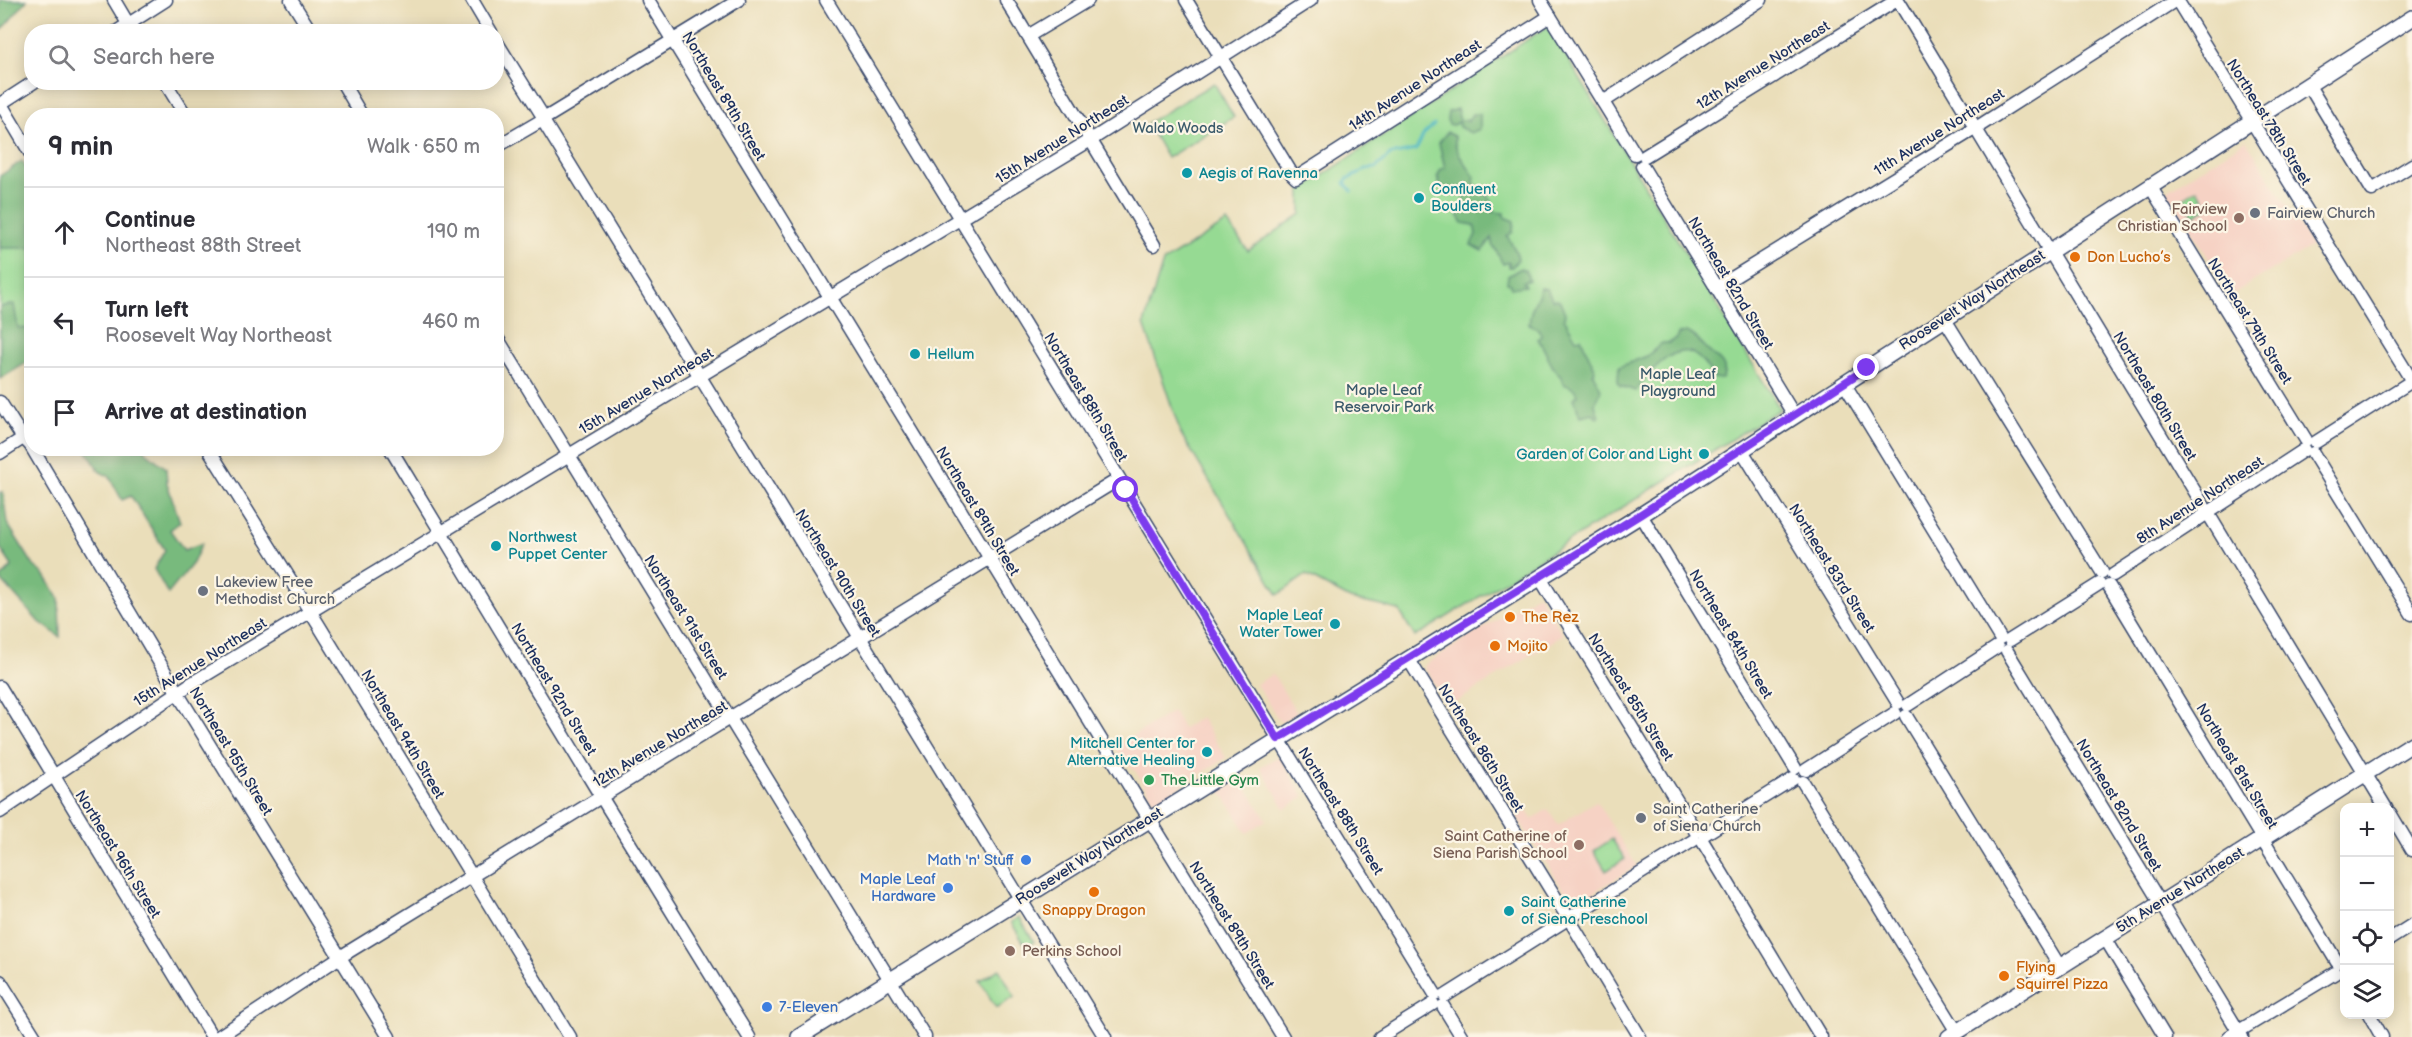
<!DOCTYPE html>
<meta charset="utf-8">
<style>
:root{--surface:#fff;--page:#f2f2f3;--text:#2b2b33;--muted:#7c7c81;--line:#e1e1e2}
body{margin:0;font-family:"Balsamiq Sans",sans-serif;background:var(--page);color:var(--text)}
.controls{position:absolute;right:18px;bottom:18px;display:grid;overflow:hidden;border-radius:12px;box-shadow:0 3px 15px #0003}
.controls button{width:54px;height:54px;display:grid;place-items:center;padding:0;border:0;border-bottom:2px solid var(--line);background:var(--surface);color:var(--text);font:30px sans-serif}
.stop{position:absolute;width:18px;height:18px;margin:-14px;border:4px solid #7c3aed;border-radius:50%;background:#fff}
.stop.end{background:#7c3aed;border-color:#fff;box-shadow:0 2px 6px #0008}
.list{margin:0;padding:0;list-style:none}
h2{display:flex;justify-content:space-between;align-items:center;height:78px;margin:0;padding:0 24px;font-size:26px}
h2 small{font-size:20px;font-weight:400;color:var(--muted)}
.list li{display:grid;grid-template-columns:39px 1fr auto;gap:18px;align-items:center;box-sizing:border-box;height:90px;padding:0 24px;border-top:2px solid var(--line)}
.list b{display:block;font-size:22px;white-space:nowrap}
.list p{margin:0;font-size:20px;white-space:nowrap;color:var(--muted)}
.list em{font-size:20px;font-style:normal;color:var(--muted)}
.icon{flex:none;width:33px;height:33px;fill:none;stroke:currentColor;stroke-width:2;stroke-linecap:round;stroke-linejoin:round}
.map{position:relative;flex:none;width:2412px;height:1037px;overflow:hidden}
.search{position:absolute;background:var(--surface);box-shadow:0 3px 15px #0003;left:24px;top:24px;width:480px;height:66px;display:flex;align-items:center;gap:15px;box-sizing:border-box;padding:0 21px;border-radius:24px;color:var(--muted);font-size:22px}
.panel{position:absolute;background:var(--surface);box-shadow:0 3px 15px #0003;left:24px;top:108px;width:480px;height:348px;border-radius:24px}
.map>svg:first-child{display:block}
</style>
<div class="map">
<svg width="2412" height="1037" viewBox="0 0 2412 1037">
<rect width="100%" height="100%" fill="#fcf5e5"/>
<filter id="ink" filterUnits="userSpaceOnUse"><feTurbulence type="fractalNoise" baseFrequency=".0167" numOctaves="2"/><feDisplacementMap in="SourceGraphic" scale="12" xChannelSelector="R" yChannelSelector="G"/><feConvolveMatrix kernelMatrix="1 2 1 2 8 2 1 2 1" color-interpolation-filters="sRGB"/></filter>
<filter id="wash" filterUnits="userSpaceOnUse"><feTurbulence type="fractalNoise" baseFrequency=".008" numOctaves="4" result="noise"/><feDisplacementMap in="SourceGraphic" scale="24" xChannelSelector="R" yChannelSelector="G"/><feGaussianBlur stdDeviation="1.35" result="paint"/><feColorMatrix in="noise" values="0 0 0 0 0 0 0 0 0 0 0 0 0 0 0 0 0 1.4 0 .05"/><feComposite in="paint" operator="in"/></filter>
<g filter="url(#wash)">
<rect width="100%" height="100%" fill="#eadeba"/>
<g fill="#f6d2c4">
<path d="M2246 140 2312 246 2231 295 2167 191Z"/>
<path d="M1536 595H1539L1563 635 1448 707 1424 667 1426 664Z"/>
<path d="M1273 674 1297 713 1282 722H1280L1256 684Z"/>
<path d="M1173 711 1183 728 1201 717 1226 758 1155 802 1134 769 1126 764 1115 747Z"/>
<path d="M1279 756 1304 797 1285 809 1260 767Z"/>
<path d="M1241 779 1267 820 1247 833 1221 791Z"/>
<path d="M1596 801 1637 866 1573 905 1515 814 1525 808 1532 819 1548 809 1558 825Z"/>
</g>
<g fill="#96da93" stroke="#588478" stroke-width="1.5">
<path d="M1548 26 1780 409 1415 637 1399 610 1350 599 1306 575 1278 595 1181 434 1144 324 1163 262 1227 222 1248 251 1301 214V190Z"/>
<path d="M1214 83 1234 117 1167 158 1147 123Z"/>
<path d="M28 169 32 175 31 357 0 377V186Z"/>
<path d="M2197 189 2208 207 2194 216 2183 198Z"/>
<path d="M1612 839 1625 859 1606 871 1594 851Z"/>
<path d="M1019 917 1034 942 1026 947 1011 922Z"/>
<path d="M999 969 1015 997 996 1008 980 981Z"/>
</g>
<g fill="#78ba7d" stroke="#4a746e" stroke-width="1.5">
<path d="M0 0H27L0 32Z"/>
<path d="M1457 109 1460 121 1468 119V121L1472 114H1480V129L1471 133 1459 127 1458 122 1453 125 1449 124 1447 120 1448 112Z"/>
<path d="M1447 132 1455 137C1453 151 1467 165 1475 177L1474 182 1478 189 1483 187 1487 189 1486 195 1492 201 1490 204 1493 212 1504 213V217L1514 221 1513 232 1507 236 1516 251 1518 259 1512 267H1509V262L1503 264C1499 258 1498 251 1492 245V238L1482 251 1471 245 1476 234 1474 225 1463 223 1458 215 1465 196 1461 191 1445 190 1439 184V179L1437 178 1441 169 1445 168 1439 143Z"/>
<path d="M22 161 31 176V248H0V176Z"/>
<path d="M1521 268 1526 271 1529 280 1523 282 1525 286 1511 288V284L1507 283 1508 276Z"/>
<path d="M1541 288 1547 289 1553 301 1556 299 1560 301 1565 313 1564 318 1576 339 1581 338 1595 370 1593 374 1601 389C1597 407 1591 396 1599 416L1597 418 1593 413 1580 416 1574 398 1578 395C1575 388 1571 387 1564 384 1563 377 1557 373 1553 367 1547 357 1544 347 1538 339L1542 336C1539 328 1536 327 1529 324L1531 312Z"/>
<path d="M14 304 18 328 31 329V360L0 379V307Z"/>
<path d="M1686 332C1695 335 1699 341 1705 348 1713 357 1731 363 1722 379L1714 378C1708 369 1703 359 1692 353 1672 344 1646 376 1636 391L1620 386 1618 381 1619 367 1647 356 1662 343H1669L1676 339 1678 334Z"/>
<path d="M87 449H145L146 452 166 468 167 483 180 522 170 530 184 550 202 543 193 563 168 594 154 569 165 550 131 496 122 500 109 476 100 472 86 450Z"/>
<path d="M0 492H3L7 523 34 566 44 574 59 598 60 637 37 620 0 579 12 566 0 548Z"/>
</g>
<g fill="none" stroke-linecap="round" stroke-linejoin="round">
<path stroke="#47b6c0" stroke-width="3" d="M1352 191 1345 183 1347 179 1359 174 1365 169 1376 168 1390 155 1416 150 1424 134 1434 125"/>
</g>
</g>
<g filter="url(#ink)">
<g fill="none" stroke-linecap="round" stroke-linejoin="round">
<defs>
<g id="minor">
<path d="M114 0 133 32"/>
<path d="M291 0 311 32"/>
<path d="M472 0 491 32"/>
<path d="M648 0 1283 1037"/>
<path d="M826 0 1435 994"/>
<path d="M1006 0 1154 245"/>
<path d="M1186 0 1292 174 1296 178 1550 16"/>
<path d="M1540 0 1635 154"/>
<path d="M1898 0 2386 808"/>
<path d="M2177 0 2412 381 2316 442"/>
<path d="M116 32 166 0"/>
<path d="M1028 36 1088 0"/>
<path d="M496 41 542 115"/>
<path d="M165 82 186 116"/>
<path d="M342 82 362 116"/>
<path d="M2308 84 2372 190 2412 165"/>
<path d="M1603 102 1761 0"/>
<path d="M0 104 34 82"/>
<path d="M1 104 32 156"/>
<path d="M547 117 739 0"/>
<path d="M545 124 1105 1037"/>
<path d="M496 147 539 122"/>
<path d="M1645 156 1897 0"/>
<path d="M1642 166 1794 415"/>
<path d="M2150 186 2306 440"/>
<path d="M1716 288 1976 128 2176 0"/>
<path d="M1944 318 2102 572"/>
<path d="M496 336 925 1037"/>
<path d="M1844 383 2000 638"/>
<path d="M0 402 21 435 32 447"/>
<path d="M32 448 183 702 389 1037"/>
<path d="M208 448 318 624 570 1037"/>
<path d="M390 448 597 790 749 1037"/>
<path d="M1741 449 1898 703"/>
<path d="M0 453 31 433"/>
<path d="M2313 453 2412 614"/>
<path d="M1641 515 1795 768"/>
<path d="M2113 575 2304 450"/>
<path d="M1540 578 1696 832"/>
<path d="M2109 586 2337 962"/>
<path d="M2010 640 2099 584"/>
<path d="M2007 651 2242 1037"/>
<path d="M1409 660 1565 913"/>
<path d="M0 687 212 1037"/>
<path d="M1908 705 1997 647"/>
<path d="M1906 716 2060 967"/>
<path d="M1806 770 1895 713"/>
<path d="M1803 782 1957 1032"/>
<path d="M0 812 189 685 1097 136 1311 0"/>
<path d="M2390 813 2412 850"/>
<path d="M1705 834 1793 779"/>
<path d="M1703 842 1821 1037"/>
<path d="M1574 915 1694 840"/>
<path d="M1572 924 1640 1037"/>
<path d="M2105 938 2165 1037"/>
<path d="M2390 939 2412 925"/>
<path d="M0 981 35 1037"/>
<path d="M1445 996 1563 922"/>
<path d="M1443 1006 1462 1037"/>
<path d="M2369 1014 2382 1037"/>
<path d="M218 1037 340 957 1119 479"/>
<path d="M1380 1037 1433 1004"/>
<path d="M2229 1037 2335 973"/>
</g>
<g id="major">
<path d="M799 1037 1641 515 2412 18"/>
<path d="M1949 1037 2412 744"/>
</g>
</defs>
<use href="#minor" stroke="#3a496c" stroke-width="15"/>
<use href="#major" stroke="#3a496c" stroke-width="18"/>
<use href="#minor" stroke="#fff" stroke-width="12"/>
<use href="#major" stroke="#fff" stroke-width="15"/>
</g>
</g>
<g fill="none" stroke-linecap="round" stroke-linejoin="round" filter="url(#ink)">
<path stroke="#7c3aed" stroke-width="8" d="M1126 490 1278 739 1641 514 1867 368"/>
</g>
<g fill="#0f9aa8" stroke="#fcf5e5" stroke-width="2">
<circle cx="1187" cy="173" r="6"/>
<circle cx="1419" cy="198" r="6"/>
<circle cx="915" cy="354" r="6"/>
<circle cx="1704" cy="454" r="6"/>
<circle cx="496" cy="546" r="6"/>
<circle cx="1335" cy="624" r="6"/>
<circle cx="1207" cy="752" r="6"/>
<circle cx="1509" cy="911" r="6"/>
</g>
<g fill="#6b7280" stroke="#fcf5e5" stroke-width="2">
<circle cx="2255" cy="213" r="6"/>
<circle cx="203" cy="591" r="6"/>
<circle cx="1641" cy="818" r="6"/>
</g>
<g fill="#8d6e63" stroke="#fcf5e5" stroke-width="2">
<circle cx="2239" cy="218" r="6"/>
<circle cx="1579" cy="845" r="6"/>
<circle cx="1010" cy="951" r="6"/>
</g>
<g fill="#e8710a" stroke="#fcf5e5" stroke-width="2">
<circle cx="2075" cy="257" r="6"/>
<circle cx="1510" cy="617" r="6"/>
<circle cx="1495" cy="646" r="6"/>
<circle cx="1094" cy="892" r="6"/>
<circle cx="2004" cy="976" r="6"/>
</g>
<circle fill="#2e9e5b" stroke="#fcf5e5" stroke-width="2" cx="1149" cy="780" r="6"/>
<g fill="#3f7fe0" stroke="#fcf5e5" stroke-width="2">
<circle cx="1026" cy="860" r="6"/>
<circle cx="948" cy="888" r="6"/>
<circle cx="767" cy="1007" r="6"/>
</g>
<g text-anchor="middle" stroke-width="4.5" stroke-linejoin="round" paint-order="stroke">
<g font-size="15" fill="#1b2f5e" stroke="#fcf5e5">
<text transform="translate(1763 65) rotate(-32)" y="5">12th Avenue Northeast</text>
<text transform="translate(1415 85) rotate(-33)" y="5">14th Avenue Northeast</text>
<text transform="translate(724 96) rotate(59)" y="5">Northeast 89th Street</text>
<text transform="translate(2269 122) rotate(58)" y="5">Northeast 78th Street</text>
<text transform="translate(1939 132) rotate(-32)" y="5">11th Avenue Northeast</text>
<text transform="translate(1062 139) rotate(-32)" y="5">15th Avenue Northeast</text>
<text transform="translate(1731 283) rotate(59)" y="5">Northeast 82nd Street</text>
<text transform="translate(1972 300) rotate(-33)" y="5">Roosevelt Way Northeast</text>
<text transform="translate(2250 321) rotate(58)" y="5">Northeast 79th Street</text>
<text transform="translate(646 391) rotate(-31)" y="5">15th Avenue Northeast</text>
<text transform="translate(2155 396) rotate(59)" y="5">Northeast 80th Street</text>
<text transform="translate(1086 397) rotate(59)" y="5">Northeast 88th Street</text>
<text transform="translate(2200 500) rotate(-33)" y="5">8th Avenue Northeast</text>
<text transform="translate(978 511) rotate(59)" y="5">Northeast 89th Street</text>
<text transform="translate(1832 568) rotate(58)" y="5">Northeast 83rd Street</text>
<text transform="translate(838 573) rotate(58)" y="5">Northeast 90th Street</text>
<text transform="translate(686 617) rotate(58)" y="5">Northeast 91st Street</text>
<text transform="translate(1731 634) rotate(59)" y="5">Northeast 84th Street</text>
<text transform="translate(200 662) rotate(-32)" y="5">15th Avenue Northeast</text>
<text transform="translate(554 689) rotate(59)" y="5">Northeast 92nd Street</text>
<text transform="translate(1631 697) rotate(58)" y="5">Northeast 85th Street</text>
<text transform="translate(403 734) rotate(59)" y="5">Northeast 94th Street</text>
<text transform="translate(660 744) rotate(-31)" y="5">12th Avenue Northeast</text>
<text transform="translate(1481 748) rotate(58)" y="5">Northeast 86th Street</text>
<text transform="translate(231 751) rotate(59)" y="5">Northeast 95th Street</text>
<text transform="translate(2237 766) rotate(59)" y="5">Northeast 81st Street</text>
<text transform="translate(2119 805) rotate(59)" y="5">Northeast 82nd Street</text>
<text transform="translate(1341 811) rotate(58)" y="5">Northeast 88th Street</text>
<text transform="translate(118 854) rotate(58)" y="5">Northeast 96th Street</text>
<text transform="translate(1089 856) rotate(-32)" y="5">Roosevelt Way Northeast</text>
<text transform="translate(2180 890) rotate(-32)" y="5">5th Avenue Northeast</text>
<text transform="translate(1232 925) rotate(58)" y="5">Northeast 89th Street</text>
</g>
<g font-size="15" fill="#3a5a6b" stroke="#fcf5e5">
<text x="1178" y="133">Waldo Woods</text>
<text x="1678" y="379">Maple Leaf<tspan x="1678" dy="17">Playground</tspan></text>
<text x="1384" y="395">Maple Leaf<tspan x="1384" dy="17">Reservoir Park</tspan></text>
</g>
<g font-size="15" fill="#0d838f" stroke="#fcf5e5" text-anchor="start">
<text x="1199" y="178">Aegis of Ravenna</text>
<text x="1431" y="194">Confluent<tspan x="1431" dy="17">Boulders</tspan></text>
<text x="927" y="359">Hellum</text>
<text x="1692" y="459" text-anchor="end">Garden of Color and Light</text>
<text x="508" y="542">Northwest<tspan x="508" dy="17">Puppet Center</tspan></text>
<text x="1323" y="620" text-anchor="end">Maple Leaf<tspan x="1323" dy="17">Water Tower</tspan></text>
<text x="1195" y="748" text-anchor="end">Mitchell Center for<tspan x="1195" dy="17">Alternative Healing</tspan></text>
<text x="1521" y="907">Saint Catherine<tspan x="1521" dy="17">of Siena Preschool</tspan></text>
</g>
<g font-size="15" fill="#785e54" stroke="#fcf5e5" text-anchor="end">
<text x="2227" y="214">Fairview<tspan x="2227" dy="17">Christian School</tspan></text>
<text x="1567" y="841">Saint Catherine of<tspan x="1567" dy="17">Siena Parish School</tspan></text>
<text x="1022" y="956" text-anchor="start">Perkins School</text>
</g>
<g font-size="15" fill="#5b616d" stroke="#fcf5e5" text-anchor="start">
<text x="2267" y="218">Fairview Church</text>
<text x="215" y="587">Lakeview Free<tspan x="215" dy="17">Methodist Church</tspan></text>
<text x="1653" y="814">Saint Catherine<tspan x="1653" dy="17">of Siena Church</tspan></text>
</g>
<g font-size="15" fill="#c56008" stroke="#fcf5e5" text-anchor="start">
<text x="2087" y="262">Don Lucho’s</text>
<text x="1522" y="622">The Rez</text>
<text x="1507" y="651">Mojito</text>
<text x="1094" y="915" text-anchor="middle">Snappy Dragon</text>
<text x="2016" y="972">Flying<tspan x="2016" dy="17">Squirrel Pizza</tspan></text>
</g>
<g font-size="15" fill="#27864d" stroke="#fcf5e5" text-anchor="start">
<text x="1161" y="785">The Little Gym</text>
</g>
<g font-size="15" fill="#366cbe" stroke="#fcf5e5" text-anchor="end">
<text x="1014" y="865">Math 'n' Stuff</text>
<text x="936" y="884">Maple Leaf<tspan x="936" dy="17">Hardware</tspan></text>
<text x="779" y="1012" text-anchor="start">7-Eleven</text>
</g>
</g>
</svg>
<div class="controls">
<button>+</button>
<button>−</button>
<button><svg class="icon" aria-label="locate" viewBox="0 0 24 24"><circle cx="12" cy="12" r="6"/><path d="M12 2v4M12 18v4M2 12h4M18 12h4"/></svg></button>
<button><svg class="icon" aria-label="layers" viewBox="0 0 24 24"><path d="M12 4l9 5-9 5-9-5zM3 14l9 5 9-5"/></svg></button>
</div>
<div class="stop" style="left:1126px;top:490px"></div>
<div class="stop end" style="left:1867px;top:368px"></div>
<div class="search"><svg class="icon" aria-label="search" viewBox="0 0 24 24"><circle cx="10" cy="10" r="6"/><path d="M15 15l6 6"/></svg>Search here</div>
<section class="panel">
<h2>9 min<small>Walk · 650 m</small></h2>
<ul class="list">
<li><svg class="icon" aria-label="ahead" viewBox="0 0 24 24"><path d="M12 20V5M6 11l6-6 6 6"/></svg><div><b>Continue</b><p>Northeast 88th Street</p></div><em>190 m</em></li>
<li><svg class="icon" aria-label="left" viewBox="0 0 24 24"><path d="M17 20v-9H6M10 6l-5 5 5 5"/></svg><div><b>Turn left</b><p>Roosevelt Way Northeast</p></div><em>460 m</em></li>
<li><svg class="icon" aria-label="arrive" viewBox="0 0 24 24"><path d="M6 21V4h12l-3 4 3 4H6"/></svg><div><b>Arrive at destination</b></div></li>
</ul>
</section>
</div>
